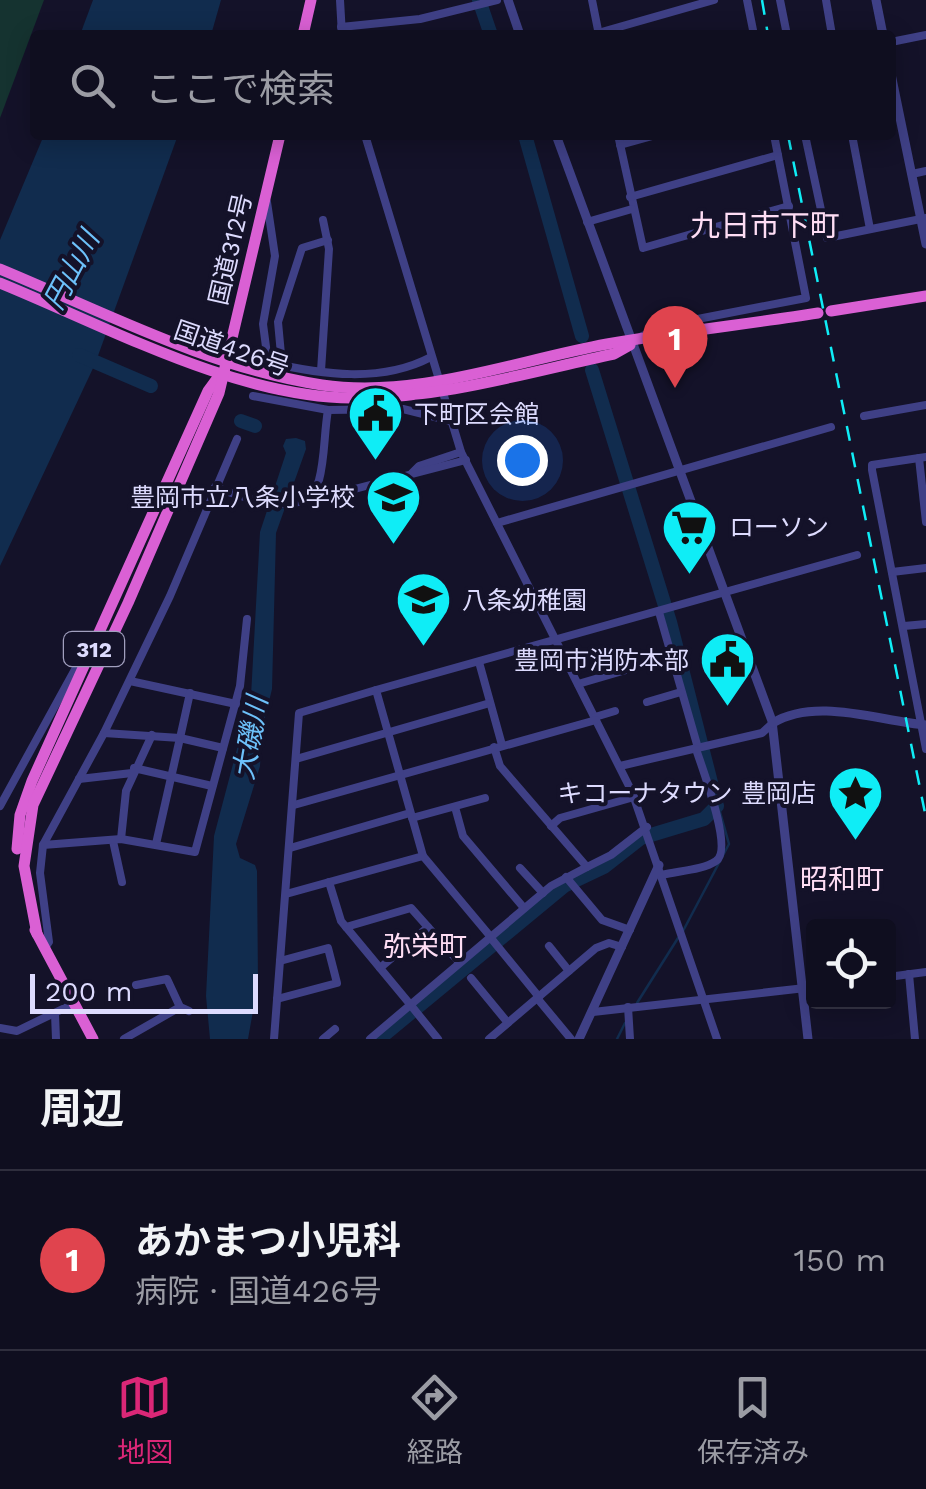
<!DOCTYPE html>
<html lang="ja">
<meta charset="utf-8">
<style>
:root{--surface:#0f0e1f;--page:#181728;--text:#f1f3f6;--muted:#9b9ca4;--line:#2f2e3d;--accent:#db2777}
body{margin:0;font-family:"Work Sans","Noto Sans JP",sans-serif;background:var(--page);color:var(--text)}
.controls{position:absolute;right:30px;bottom:30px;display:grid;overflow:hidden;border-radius:10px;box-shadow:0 5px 25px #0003}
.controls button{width:90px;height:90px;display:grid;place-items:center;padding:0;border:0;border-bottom:2px solid var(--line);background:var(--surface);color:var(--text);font:50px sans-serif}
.scale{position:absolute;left:30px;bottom:25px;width:228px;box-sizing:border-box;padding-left:10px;border:5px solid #dddbfe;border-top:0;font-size:28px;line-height:35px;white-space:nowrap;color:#dddbfe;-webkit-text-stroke:8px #141229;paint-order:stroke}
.you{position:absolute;left:522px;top:460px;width:35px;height:35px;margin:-25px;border:8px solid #fff;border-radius:50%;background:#1a73e8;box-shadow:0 0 0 15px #1a73e833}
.badge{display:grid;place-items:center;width:65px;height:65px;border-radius:50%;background:var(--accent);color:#fff;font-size:32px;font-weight:700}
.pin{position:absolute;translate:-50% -82px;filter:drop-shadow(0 2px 5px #0008)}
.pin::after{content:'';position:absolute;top:52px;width:35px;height:30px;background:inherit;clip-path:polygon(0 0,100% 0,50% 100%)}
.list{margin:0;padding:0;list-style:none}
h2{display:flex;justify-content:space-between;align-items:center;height:130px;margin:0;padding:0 40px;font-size:42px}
h2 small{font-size:32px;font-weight:400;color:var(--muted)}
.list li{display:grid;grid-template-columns:65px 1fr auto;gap:30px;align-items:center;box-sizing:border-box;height:180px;padding:0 40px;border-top:2px solid var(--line)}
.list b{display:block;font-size:38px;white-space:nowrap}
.list p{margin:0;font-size:32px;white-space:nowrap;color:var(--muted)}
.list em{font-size:32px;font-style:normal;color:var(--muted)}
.icon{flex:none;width:55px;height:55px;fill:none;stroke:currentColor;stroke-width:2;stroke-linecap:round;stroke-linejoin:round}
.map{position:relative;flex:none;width:926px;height:1039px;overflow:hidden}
.search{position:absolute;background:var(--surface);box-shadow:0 5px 25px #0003;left:30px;right:30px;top:30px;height:110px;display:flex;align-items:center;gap:25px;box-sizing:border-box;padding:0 35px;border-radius:10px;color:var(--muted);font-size:38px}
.sheet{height:310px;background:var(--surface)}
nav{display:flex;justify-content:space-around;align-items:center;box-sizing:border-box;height:140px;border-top:2px solid var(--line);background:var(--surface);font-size:28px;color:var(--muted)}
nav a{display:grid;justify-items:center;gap:5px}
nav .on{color:var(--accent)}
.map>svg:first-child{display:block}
</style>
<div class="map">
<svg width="926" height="1039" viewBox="0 0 926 1039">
<rect width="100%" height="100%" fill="#141229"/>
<path fill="#153330" d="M0 0H44L0 118Z"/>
<g fill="#112c4e">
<path d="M93 0H221L211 35H80Z"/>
<path d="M44 135H178L95 364 0 566V240Z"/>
<path d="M296 438 305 441 306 449 276 533 272 689 262 730 260 766 236 844 240 858 255 865 257 871 258 983 248 1039H210L206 996 214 836 251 696 260 532 286 453 283 446 286 439Z"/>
</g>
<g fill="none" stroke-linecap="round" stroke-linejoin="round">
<g stroke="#112c4e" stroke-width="2.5">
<path d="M683 931 729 844 720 812"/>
<path d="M637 1003 678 938"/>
<path d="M617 1039 625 1023"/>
</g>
<g stroke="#112c4e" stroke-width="14">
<path d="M479 0 491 35"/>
<path d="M525 135 582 336"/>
<path d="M79 355 151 386"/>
<path d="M241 421 255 426"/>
<path d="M379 1039 564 886 604 867 641 838 704 819 717 806 670 622 592 370"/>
</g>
<g stroke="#3f4086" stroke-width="8">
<path d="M340 0 342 35"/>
<path d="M592 0 599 35"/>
<path d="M747 0 754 35"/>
<path d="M780 0 787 35"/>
<path d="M826 0 832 35"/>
<path d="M341 27 420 19 497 0"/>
<path d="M598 33 714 0"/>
<path d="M891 42 926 35"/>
<path d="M365 135 461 452 632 792 717 1039"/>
<path d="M618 135 643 248 789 206"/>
<path d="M805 135 827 238 926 218"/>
<path d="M852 135 870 229"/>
<path d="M620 145 656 135"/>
<path d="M912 174 926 171"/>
<path d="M630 197 778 155"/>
<path d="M267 202 275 256 263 324 268 362C322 375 382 383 431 357"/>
<path d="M587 222 632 209"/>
<path d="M642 336 672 324 806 298 774 135"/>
<path d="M282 365 278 322 302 248 328 240"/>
<path d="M321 371 329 249 323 220"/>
<path d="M253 396 328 410 403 409 451 421"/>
<path d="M864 416 926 405"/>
<path d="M926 457 872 465V470L926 749"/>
<path d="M919 458 926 522"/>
<path d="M412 473 419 466 461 452"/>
<path d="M215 487C242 497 308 523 319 480 325 458 324 433 328 410"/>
<path d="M320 498 466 460"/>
<path d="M497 523 831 427"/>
<path d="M892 572 926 568"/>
<path d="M659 612 698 748"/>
<path d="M904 626 926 624"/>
<path d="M479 662 502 745"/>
<path d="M130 681 236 704"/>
<path d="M578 684 626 670"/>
<path d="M376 690 857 555"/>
<path d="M647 702 681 692"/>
<path d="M595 717 615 711"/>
<path d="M104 733 170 596 237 439"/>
<path d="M180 738 190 693"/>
<path d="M494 747 500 766 587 867 611 855 647 827"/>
<path d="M296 759 490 703"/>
<path d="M620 766 762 733 773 723"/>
<path d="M134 768 212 786"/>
<path d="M79 779 132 773"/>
<path d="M294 805 596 720"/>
<path d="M0 806 89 644"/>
<path d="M455 807 463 836 524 908"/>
<path d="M412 818 485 798"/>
<path d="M551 826 560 818 634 797"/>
<path d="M121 839 126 791 152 735"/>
<path d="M113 841 122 882"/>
<path d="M156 844 180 738"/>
<path d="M43 845 104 733 180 738 223 748"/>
<path d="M290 848 410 813"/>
<path d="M423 856 490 936"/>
<path d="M520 868 543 893"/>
<path d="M662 875C678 871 703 870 716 861 734 850 702 768 696 749"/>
<path d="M566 877 602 920 630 930"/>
<path d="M329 882 341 921 409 1003"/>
<path d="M346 927 411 908 459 962"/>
<path d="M490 937 539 997"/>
<path d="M549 946 569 971"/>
<path d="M44 949 49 942 40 873 43 845 121 839 195 852 240 686 247 619"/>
<path d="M380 968 428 927"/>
<path d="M909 974 915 1039"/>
<path d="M888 977 926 972"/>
<path d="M471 978 508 1023"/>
<path d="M136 985 167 979 180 1007 189 1011"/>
<path d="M537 998 571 1039"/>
<path d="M277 999 337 983 328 948 280 961"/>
<path d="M409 1003 438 1039"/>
<path d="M628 1007 630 1039"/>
<path d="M593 1012 814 987"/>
<path d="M55 1014 56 1039"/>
<path d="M0 1028 17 1031 73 1004"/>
<path d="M124 1039 180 1007"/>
<path d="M274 1039 299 713 376 690 423 856 286 894"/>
<path d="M323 1039 335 1029"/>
<path d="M370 1039 551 886 587 867"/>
<path d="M489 1039 596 948 609 943 622 947"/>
</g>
<g stroke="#3f4086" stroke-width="9">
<path d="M508 0 520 35"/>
<path d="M876 0 883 35"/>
<path d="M891 74 926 244"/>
<path d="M556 135 772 721 808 1039"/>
<path d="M773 723C816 697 879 721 926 725"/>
<path d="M579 1039 659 865"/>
</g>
<g stroke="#da60d4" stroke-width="11">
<path d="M303 35 311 0"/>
<path d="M0 269C104 312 210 368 322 385 417 399 514 361 607 344 676 332 748 324 818 313"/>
<path d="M0 283C108 327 235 397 352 398 440 399 529 372 614 354L630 345"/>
<path d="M831 311 926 296"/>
<path d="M17 849 20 815 32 781 208 391 219 376"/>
<path d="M35 930 93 1039"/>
<path d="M37 934 24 866 33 805 128 603 219 393 280 135"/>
</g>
<g stroke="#0fedf6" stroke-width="2.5" stroke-dasharray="15 12" stroke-linecap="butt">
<path d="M762 0 768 35"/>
<path d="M788 135 926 818"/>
</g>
</g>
<defs>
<symbol id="civic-pin" viewBox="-11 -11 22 30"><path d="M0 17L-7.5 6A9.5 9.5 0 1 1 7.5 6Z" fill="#0fedf6" stroke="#141229"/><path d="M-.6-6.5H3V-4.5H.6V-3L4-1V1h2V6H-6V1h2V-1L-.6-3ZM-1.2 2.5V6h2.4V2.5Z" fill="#111"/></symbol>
<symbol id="school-pin" viewBox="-11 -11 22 30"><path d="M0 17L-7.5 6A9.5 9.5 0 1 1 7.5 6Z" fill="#0fedf6" stroke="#141229"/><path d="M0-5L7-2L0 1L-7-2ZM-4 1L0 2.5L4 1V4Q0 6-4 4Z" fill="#111"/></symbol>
<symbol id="supermarket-pin" viewBox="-11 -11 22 30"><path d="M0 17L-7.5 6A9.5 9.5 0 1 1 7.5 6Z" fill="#0fedf6" stroke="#141229"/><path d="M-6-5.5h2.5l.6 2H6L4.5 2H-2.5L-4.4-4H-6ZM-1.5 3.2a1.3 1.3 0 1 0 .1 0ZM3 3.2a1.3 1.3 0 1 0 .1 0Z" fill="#111"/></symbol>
<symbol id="sight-pin" viewBox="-11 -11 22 30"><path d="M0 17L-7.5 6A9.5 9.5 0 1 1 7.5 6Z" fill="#0fedf6" stroke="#141229"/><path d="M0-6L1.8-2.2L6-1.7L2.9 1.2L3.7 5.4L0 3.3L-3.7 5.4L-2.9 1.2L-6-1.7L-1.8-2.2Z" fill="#111"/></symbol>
</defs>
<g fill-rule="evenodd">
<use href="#civic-pin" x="344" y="382" width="63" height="86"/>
<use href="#school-pin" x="362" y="466" width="63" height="86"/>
<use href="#supermarket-pin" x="658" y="496" width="63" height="86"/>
<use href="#school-pin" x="392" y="568" width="63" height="86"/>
<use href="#civic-pin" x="696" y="628" width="63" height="86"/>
<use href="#sight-pin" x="824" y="762" width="63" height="86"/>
</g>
<g text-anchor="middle" stroke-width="8" stroke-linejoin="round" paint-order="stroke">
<rect fill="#141229" stroke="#a19fbe" stroke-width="2.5" x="64" y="632" width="60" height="34" rx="8"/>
<g font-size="22" font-weight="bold" fill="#dddbfe">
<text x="94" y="657">312</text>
</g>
<g font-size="25" fill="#dddbfe" stroke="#141229">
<text transform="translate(230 249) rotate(-77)" y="9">国道312号</text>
<text transform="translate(232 348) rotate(19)" y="9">国道426号</text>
</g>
<g font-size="25" fill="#dddbfe" stroke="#141229" text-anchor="start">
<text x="414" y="423">下町区会館</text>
<text x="355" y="506" text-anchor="end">豊岡市立八条小学校</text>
<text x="729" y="536">ローソン</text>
<text x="462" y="609">八条幼稚園</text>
<text x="689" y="669" text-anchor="end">豊岡市消防本部</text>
<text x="816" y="802" text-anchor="end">キコーナタウン 豊岡店</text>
</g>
<g font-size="28" font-style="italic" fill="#6dc1fa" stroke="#141229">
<text transform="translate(71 270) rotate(-62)" y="10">円山川</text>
<text transform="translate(250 738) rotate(-80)" y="10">大磯川</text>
</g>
<g font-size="28" fill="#feddf4" stroke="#141229">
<text x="842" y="889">昭和町</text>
<text x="425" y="956">弥栄町</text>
</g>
<g font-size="30" fill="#feddf4" stroke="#141229">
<text x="765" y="236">九日市下町</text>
</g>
</g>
</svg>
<div class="controls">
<button><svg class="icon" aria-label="locate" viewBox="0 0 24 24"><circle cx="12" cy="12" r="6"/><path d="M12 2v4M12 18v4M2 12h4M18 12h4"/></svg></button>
</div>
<div class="scale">200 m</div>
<div class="you"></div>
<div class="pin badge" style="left:675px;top:388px;background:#e0444e">1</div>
<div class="search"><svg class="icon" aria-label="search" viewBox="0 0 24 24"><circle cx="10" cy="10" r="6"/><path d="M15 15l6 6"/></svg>ここで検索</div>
</div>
<section class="sheet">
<h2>周辺<small></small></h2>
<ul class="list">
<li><span class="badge" style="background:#e0444e">1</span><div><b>あかまつ小児科</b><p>病院 · 国道426号</p></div><em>150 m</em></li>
</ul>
</section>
<nav>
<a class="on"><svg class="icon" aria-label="map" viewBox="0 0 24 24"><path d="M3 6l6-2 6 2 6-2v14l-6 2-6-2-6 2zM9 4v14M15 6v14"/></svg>地図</a>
<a><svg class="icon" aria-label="directions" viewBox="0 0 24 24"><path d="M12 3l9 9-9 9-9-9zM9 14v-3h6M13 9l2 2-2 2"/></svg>経路</a>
<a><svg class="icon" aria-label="saved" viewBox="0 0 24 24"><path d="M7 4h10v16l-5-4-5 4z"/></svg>保存済み</a>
</nav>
